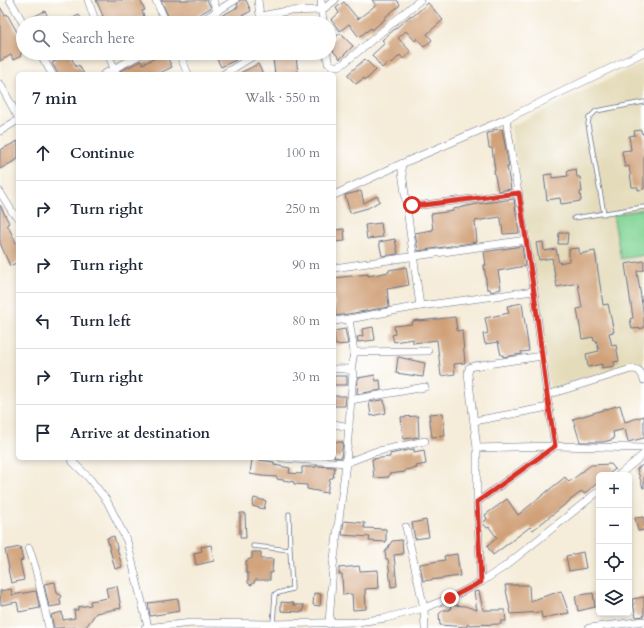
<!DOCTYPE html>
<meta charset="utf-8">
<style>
:root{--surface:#fff;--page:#f6f6f7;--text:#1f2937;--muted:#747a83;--line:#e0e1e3}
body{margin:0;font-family:Cardo,serif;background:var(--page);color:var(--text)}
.controls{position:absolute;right:12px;bottom:12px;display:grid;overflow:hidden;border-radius:6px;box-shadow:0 2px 6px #0003}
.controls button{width:36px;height:36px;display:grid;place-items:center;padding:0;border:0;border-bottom:1px solid var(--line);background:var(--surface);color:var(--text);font:20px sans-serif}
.stop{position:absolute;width:12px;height:12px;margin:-9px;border:3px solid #d93025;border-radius:50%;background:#fff}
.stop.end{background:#d93025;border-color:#fff;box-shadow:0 1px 4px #0008}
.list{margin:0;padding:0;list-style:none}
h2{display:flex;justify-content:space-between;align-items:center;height:52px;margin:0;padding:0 16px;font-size:17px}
h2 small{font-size:13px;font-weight:400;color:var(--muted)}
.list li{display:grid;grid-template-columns:26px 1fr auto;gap:12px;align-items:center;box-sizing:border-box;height:56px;padding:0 16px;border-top:1px solid var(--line)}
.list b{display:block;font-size:15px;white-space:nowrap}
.list em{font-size:13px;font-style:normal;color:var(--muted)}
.icon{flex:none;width:22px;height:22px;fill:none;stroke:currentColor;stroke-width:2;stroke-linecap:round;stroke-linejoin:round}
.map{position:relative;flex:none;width:644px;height:628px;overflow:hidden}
.search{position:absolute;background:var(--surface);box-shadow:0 2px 6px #0003;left:16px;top:16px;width:320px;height:44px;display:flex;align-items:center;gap:10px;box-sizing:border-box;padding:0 14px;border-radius:22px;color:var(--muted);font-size:15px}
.panel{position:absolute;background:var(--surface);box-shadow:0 2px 6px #0003;left:16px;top:72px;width:320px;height:388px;border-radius:6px}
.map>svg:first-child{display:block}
</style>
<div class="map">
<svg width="644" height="628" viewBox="0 0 644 628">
<rect width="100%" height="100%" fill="#fff"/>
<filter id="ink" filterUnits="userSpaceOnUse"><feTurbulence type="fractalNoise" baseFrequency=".025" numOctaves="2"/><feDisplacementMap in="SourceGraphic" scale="8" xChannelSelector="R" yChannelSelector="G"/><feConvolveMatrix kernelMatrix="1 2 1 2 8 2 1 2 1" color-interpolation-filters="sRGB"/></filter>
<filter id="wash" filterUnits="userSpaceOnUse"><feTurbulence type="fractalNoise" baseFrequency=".012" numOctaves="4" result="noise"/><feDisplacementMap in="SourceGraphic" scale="16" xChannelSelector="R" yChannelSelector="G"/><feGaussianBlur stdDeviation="0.9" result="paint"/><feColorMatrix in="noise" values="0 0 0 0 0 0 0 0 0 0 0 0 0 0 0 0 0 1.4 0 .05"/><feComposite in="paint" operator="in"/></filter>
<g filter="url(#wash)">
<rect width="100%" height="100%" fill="#f5ecd9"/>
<path fill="#e4dbba" d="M644 62V364L550 391 511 126Z"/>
<path fill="#83d596" stroke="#4f827a" d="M644 209V255L621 259 613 215Z"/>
<g id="blocks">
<g fill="#d0a179">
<path d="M96 0H140L145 10 142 11 144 16 130 23H101L99 18 103 16Z"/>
<path d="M161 0H207L211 8 187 21 188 23H171Z"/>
<path d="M240 0H246L251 11 238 18 240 23H224L221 16 238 7 237 5Z"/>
<path d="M372 0H397L400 5 384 18 385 19 372 30 371 28 359 37 349 24 340 31 331 20 339 13 336 8 344 2 358 19 376 5Z"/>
<path d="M428 3 443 20 427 34 432 40 424 47 417 38 415 41 406 31 398 38 411 52 403 59 400 55 391 64 389 62 382 68 372 55 385 43 382 40 411 15 412 17Z"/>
<path d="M0 7 5 15 7 14 23 43V52L20 54 21 56 13 60 11 55 0 61Z"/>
<path d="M45 11 51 23H34L31 18Z"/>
<path d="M79 15 84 23H63Z"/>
<path d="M340 33 353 46 340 59 329 46V43Z"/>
<path d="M55 53H69L76 67 79 65 84 74H58L52 63 55 61 53 58 56 56Z"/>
<path d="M165 53 172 67 158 74H121L120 71 141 61 143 64Z"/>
<path d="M214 53H233L236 60 221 67Z"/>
<path d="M296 57 298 73 275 74 273 60Z"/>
<path d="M365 59 376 70 368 78 365 80 364 78 356 84 347 75Z"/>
<path d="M258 64 263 74H238Z"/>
<path d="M502 129 509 167H507L511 189 498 191 494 171 495 170 492 148H489L487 133 493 132V130Z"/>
<path d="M641 130 642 134 644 133V189L638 190V187H632L629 166 625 167 622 151 631 150 629 136 635 135 634 131Z"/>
<path d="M18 141V159L0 169V150Z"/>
<path d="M576 169 577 177H580L582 192H580L581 201 561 204 560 198 547 200 544 175 552 174V178L568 176 567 171Z"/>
<path d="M361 191 364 203 377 196 380 201 368 208 350 213 345 195Z"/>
<path d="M514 199 519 233 503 234 501 219 500 217 475 221 477 242 418 251 415 233 433 230 431 214 453 211V209L477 204Z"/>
<path d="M0 205 9 223 7 224 18 247V262L10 266 0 243Z"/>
<path d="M381 223 383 237 367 239 365 225Z"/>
<path d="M344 229 345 241 334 242V230Z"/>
<path d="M559 233H568L567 244H558Z"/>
<path d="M395 239 398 254 382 256 379 242Z"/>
<path d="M543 242 544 251 556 249 559 263 569 261V249L579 248V254L595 251 603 305 608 304 614 332 609 333 612 346 616 345 619 361 614 362 615 366 602 368V364L588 367 586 354 599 351 596 340 594 341 593 337 582 339 577 309 582 308 578 283 557 287 552 258 539 260 536 243Z"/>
<path d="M522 246 525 266 498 271 501 289 491 292 490 289H487L484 265H486L484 252Z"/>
<path d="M644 261V270L637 271 644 317V328L632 329 630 319 633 318 625 264Z"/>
<path d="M406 267 409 285 387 289 389 307 336 316 334 296V278L368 274V276L389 272V270Z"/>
<path d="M522 303 529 351 521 352 522 354 503 357V355H501L498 342 485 344 483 334 488 333 485 318 509 313 507 306Z"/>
<path d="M455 317 457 331 462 330 465 363 454 364 455 374 441 376 437 340 413 343V339L394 342 392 335 395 334 394 326 412 324 413 321 419 320V321Z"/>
<path d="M373 327 375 340 358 342 357 337 363 336 362 329Z"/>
<path d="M345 329 348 344 335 345 334 331Z"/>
<path d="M398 357 425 363 423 377 396 373Z"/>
<path d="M375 375 376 381 380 380 381 390 357 394 358 378Z"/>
<rect x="334" y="376" width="13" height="9"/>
<path d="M334 396H346L345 406H334Z"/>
<path d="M382 400H384L386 413 371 416 369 402Z"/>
<path d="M620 405 625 422 644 416V438L628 442 625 429 613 432 614 439 611 440 603 442H580L573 419Z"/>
<path d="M443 413 445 436 432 437 429 414Z"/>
<path d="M418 416 419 437 403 439 401 417Z"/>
<path d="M334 442H343L341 458 334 457Z"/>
<path d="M413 449H414V452L424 450 426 464 416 466 417 468 405 470V472L389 474V477L374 478 372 459 390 457V454Z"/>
<path d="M252 459 274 462V465L290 468 289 473 302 474V467H316V466L335 467 333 478H330L327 493 307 489V485L294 484V482L277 479V477L262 476 250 474Z"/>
<path d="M611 464 615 469 608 475H599V482L584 494 582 491 533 530 530 527 493 555 487 546 497 538 489 527 487 528 483 523 487 519 485 515 507 499 518 515 565 477 569 482 591 465Z"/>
<path d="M644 464V488H643L637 469Z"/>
<path d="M254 498 266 501 264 509 252 506Z"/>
<path d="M240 513H245L246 538H240Z"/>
<path d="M644 517V530L638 531 635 518Z"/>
<path d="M426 520 429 537 415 539 412 523Z"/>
<path d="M344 521 365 523 364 528 386 529V542L369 541 370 537 342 535Z"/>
<path d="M114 536 122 567 115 569 107 538Z"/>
<path d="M402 540 403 554 394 555 397 586 391 587 388 559H386L385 552 392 541Z"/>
<path d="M211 545 214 561 196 565 194 553 202 551 201 547Z"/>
<path d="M20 547 23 560 20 561 24 580 11 583 8 569 9 568 5 550Z"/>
<path d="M252 552H261V559H273L272 573H270V580H255L254 583 251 585 248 583V573H246V561L252 558Z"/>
<path d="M583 552 586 568 569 571 566 556Z"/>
<path d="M457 554 460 576 423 581 420 564 445 560 444 556Z"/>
<path d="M359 566 360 571 378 570 379 588 365 589 366 609 353 610 352 594 343 595 342 574H339V568Z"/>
<path d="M55 582 57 593 62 596 60 599 61 605 49 607 44 584Z"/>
<path d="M505 585H529L530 601 561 591 569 613 542 618 541 612 511 614Z"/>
<path d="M117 586 121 608 96 613 86 627 54 628 51 615 62 612 63 620 75 618 74 610H78V607L91 605 90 601 108 598 106 588Z"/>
<path d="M11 589 12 595 36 591 40 608 19 612 17 602 1 605 0 591Z"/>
<path d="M479 591 483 610H505L506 621H501V624L467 625V627L440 625 439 614 443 610H450L451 605 465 606 477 610 474 592Z"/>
<path d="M314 593 321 594 320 606 313 605Z"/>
<path d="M593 593 595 607 578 611 575 596Z"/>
<path d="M644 597V616L636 617 632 599Z"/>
<path d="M178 599 180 611 150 616 148 603Z"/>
<path d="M281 602 294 603 293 605H304L303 612 281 611Z"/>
</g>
</g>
</g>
<g filter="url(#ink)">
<use href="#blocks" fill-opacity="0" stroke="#677189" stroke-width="1"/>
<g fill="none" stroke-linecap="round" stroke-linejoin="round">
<defs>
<g id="lane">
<path d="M604 214 588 124 589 118 596 111 644 102"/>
<path d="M574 218 644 207"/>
<path d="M289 514 290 550"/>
<path d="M253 546 290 550 292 589 275 594 273 624"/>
</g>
<g id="street">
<path d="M10 0 23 23"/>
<path d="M88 0 96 23"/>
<path d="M156 0 166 23"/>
<path d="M213 0 217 11"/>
<path d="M258 0 261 23"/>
<path d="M321 0 323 23"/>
<path d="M261 16 287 11 322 10 335 0"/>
<path d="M198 23 235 0"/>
<path d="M40 53 52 74"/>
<path d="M108 53 116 74"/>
<path d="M179 53 188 74"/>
<path d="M327 53 328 63C334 67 337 67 343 64L420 0"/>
<path d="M104 74 144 53"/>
<path d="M224 74 258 53"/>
<path d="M0 84 18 117"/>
<path d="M506 119 534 291 547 395 631 369C640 369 641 372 644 380"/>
<path d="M0 131 18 120"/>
<path d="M0 192 13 213 18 217"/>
<path d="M334 195 401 164"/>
<path d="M407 204 423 205 519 193"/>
<path d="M334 268 526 240"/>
<path d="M534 291 420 306 401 164 506 119 644 52"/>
<path d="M334 321 349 319"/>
<path d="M354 352 428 351"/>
<path d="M351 370 354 352 349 319 420 306"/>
<path d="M547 395 555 446 644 448"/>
<path d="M351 400 425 387"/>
<path d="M474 421 549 407"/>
<path d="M334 424 349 427"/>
<path d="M477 448 555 446"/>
<path d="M71 458 73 462 89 478 107 501 127 541 148 627"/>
<path d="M282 458 346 463 374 452 425 441"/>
<path d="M619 475 644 454"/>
<path d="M477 502 555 446"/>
<path d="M406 527 424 608 425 628"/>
<path d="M29 548 36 570 49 628"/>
<path d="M481 582 477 502V448L468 374 469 368 474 366 542 356"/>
<path d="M329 624 333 567 346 463 353 373C349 367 341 369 334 369"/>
<path d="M145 628 192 623 273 624 358 622 386 618 424 608 450 598 481 582 504 567 599 491"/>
<path d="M589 628 644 621"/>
</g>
</defs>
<use href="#lane" stroke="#677189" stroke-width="5"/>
<use href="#street" stroke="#677189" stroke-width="8"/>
<use href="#lane" stroke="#fff" stroke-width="3.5"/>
<use href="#street" stroke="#fff" stroke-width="7"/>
</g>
</g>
<g fill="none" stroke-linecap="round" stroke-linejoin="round" filter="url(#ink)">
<path stroke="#d93025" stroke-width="5" d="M412 205H423L519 193 534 292 547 395 555 446 477 502 481 582 450 598"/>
</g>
</svg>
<div class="controls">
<button>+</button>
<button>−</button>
<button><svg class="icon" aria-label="locate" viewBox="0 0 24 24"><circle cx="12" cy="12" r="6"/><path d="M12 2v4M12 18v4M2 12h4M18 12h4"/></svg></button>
<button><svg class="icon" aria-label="layers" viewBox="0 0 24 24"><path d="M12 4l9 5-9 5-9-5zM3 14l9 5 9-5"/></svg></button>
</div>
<div class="stop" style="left:412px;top:205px"></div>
<div class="stop end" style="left:450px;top:598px"></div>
<div class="search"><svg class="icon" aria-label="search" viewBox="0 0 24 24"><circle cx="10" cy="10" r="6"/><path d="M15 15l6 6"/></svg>Search here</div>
<section class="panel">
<h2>7 min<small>Walk · 550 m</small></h2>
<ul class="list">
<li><svg class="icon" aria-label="ahead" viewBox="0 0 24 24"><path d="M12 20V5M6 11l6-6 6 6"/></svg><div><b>Continue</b></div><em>100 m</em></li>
<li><svg class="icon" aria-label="right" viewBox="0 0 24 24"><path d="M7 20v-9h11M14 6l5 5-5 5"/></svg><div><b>Turn right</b></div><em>250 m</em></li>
<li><svg class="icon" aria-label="right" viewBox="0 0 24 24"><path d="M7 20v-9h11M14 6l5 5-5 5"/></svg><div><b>Turn right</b></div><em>90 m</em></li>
<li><svg class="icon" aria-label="left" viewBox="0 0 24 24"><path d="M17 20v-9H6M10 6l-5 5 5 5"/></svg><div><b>Turn left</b></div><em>80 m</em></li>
<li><svg class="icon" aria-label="right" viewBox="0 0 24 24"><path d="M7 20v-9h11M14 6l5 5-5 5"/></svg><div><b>Turn right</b></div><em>30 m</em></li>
<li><svg class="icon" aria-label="arrive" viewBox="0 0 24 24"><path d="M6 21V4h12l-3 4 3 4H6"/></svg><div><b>Arrive at destination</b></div></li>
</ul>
</section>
</div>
